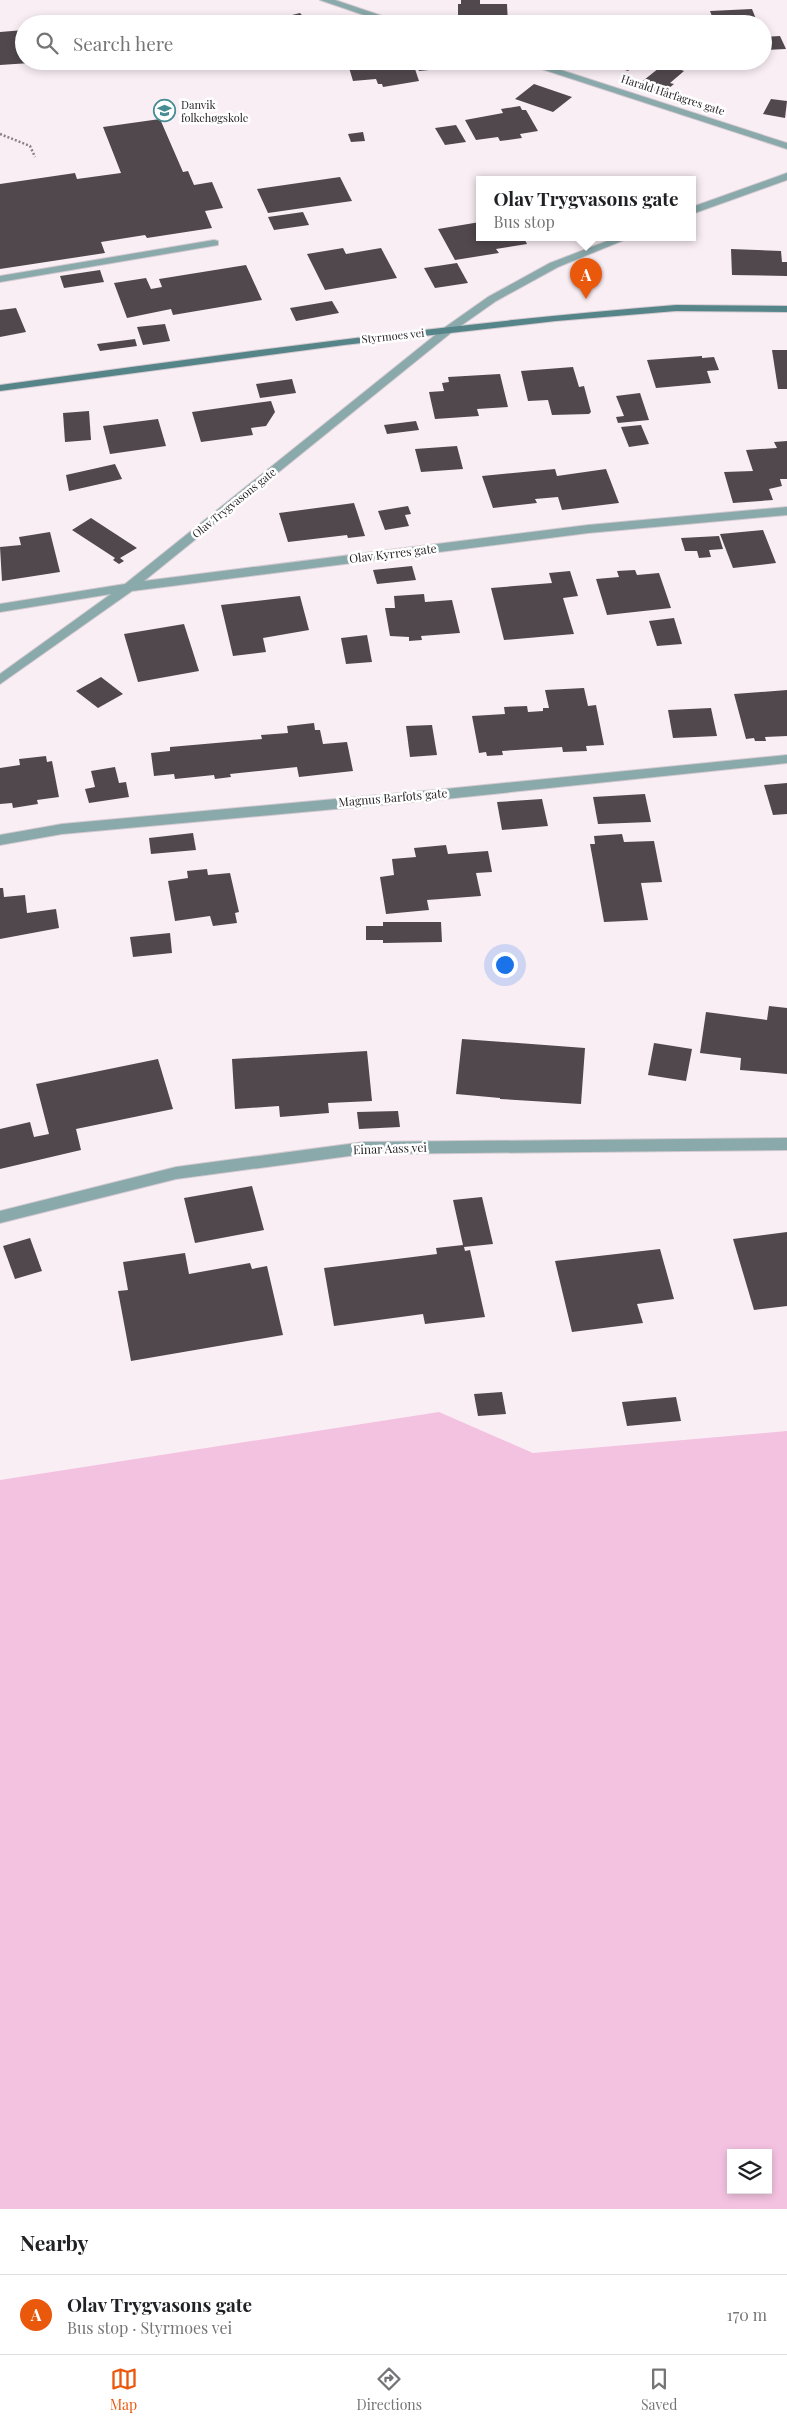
<!DOCTYPE html>
<meta charset="utf-8">
<style>
:root{--surface:#fff;--page:#f6f6f6;--text:#202124;--muted:#757577;--line:#e0e0e0;--accent:#ea580c}
body{margin:0;font-family:"Playfair Display",serif;background:var(--page);color:var(--text)}
.controls{position:absolute;right:15px;bottom:15px;display:grid;overflow:hidden;border-radius:0px;box-shadow:0 2px 8px #0003}
.controls button{width:45px;height:45px;display:grid;place-items:center;padding:0;border:0;border-bottom:1px solid var(--line);background:var(--surface);color:var(--text);font:25px sans-serif}
.you{position:absolute;left:504px;top:964px;width:18px;height:18px;margin:-12px;border:4px solid #fff;border-radius:50%;background:#1a73e8;box-shadow:0 0 0 8px #1a73e833}
.badge{display:grid;place-items:center;width:32px;height:32px;border-radius:50%;background:var(--accent);color:#fff;font-size:16px;font-weight:700}
.pin{position:absolute;translate:-50% -41px;filter:drop-shadow(0 1px 2px #0008)}
.pin::after{content:'';position:absolute;top:26px;width:18px;height:15px;background:inherit;clip-path:polygon(0 0,100% 0,50% 100%)}
.popup{position:absolute;left:476px;top:176px;width:220px;height:65px;box-sizing:border-box;display:grid;place-content:center;border-radius:0px;background:var(--surface);filter:drop-shadow(0 1px 4px #0005);font-size:16px;white-space:nowrap;color:var(--muted)}
.popup b{font-size:19px;color:var(--text)}
.popup::after{content:'';position:absolute;left:50%;top:100%;margin-left:-10px;border:10px solid transparent;border-top-color:var(--surface)}
.list{margin:0;padding:0;list-style:none}
h2{display:flex;justify-content:space-between;align-items:center;height:65px;margin:0;padding:0 20px;font-size:21px}
h2 small{font-size:16px;font-weight:400;color:var(--muted)}
.list li{display:grid;grid-template-columns:32px 1fr auto;gap:15px;align-items:center;box-sizing:border-box;height:80px;padding:0 20px;border-top:1px solid var(--line)}
.list b{display:block;font-size:19px;white-space:nowrap}
.list p{margin:0;font-size:16px;white-space:nowrap;color:var(--muted)}
.list em{font-size:16px;font-style:normal;color:var(--muted)}
.icon{flex:none;width:28px;height:28px;fill:none;stroke:currentColor;stroke-width:2;stroke-linecap:round;stroke-linejoin:round}
.map{position:relative;flex:none;width:787px;height:2209px;overflow:hidden}
.search{position:absolute;background:var(--surface);box-shadow:0 2px 8px #0003;left:15px;right:15px;top:15px;height:55px;display:flex;align-items:center;gap:12px;box-sizing:border-box;padding:0 18px;border-radius:28px;color:var(--muted);font-size:19px}
.sheet{height:145px;background:var(--surface)}
nav{display:flex;justify-content:space-around;align-items:center;box-sizing:border-box;height:70px;border-top:1px solid var(--line);background:var(--surface);font-size:14px;color:var(--muted)}
nav a{display:grid;justify-items:center;gap:2px}
nav .on{color:var(--accent)}
.map>svg:first-child{display:block}
</style>
<div class="map">
<svg width="787" height="2209" viewBox="0 0 787 2209">
<rect width="100%" height="100%" fill="#faeef5"/>
<path fill="#f3c2e0" fill-rule="evenodd" d="M439 1412 533 1453 787 1431V2209H0V1480ZM731 2153H768V2190H731Z"/>
<g fill="#51484d">
<path d="M461 0H480V4H507L508 24H458V4H461Z"/>
<path d="M752 9 758 24H715L710 11Z"/>
<path d="M300 13 310 24H260V23Z"/>
<path d="M24 30V61L30 63 0 65V32Z"/>
<path d="M780 36 786 49 765 50 763 37Z"/>
<path d="M347 61 413 63 419 81 383 87 382 84H378L376 79 353 81Z"/>
<path d="M415 61H447L449 68 419 71Z"/>
<path d="M599 61H657L651 66 639 62 628 71Z"/>
<path d="M664 64 684 71 670 83 674 84 659 96 634 88Z"/>
<path d="M534 84 572 97 553 112 515 99Z"/>
<path d="M771 99 787 101 785 118 763 114Z"/>
<path d="M520 106 522 110H526L538 131 520 134 522 138 500 141 498 137 476 140 465 120 503 113 501 109Z"/>
<path d="M160 119 183 172 188 171 194 185 212 182 223 208 205 211 212 228 147 238 145 235 101 242 105 253 0 269V184L75 173 77 179 121 173 103 127Z"/>
<path d="M456 125 466 142 445 145 435 128Z"/>
<path d="M363 132 365 141 351 142 348 134Z"/>
<path d="M340 177 352 201 268 213 257 189Z"/>
<path d="M303 212 309 225 274 230 268 217Z"/>
<path d="M480 222V238H524L527 244 496 249 499 253 455 260 438 229Z"/>
<path d="M343 248 346 254 381 248 397 278 325 290 307 254Z"/>
<path d="M731 249 781 251 782 262H787V276L732 275Z"/>
<path d="M457 263 468 283 435 288 424 268Z"/>
<path d="M246 265 262 300 173 315 171 309 127 318 114 283 146 278 151 289 162 287 159 279Z"/>
<path d="M100 270 104 282 64 288 60 276Z"/>
<path d="M332 301 339 313 296 321 290 308Z"/>
<path d="M16 308 26 332 0 337V310Z"/>
<path d="M165 324 170 341 143 345 137 327Z"/>
<path d="M135 339 137 346 100 351 97 344Z"/>
<path d="M772 350H787V389H778Z"/>
<path d="M702 356V358L714 357 719 370 707 371 711 383 656 388 647 360Z"/>
<path d="M573 367 579 387 584 386 591 412 589 414 552 415 548 400 528 401 521 371Z"/>
<path d="M500 374 508 407 477 409 479 416 435 419 429 392 444 391 442 383 449 382 448 377Z"/>
<path d="M292 379 296 393 260 398 256 384Z"/>
<path d="M640 393 649 420 618 423 616 417 624 416 616 396Z"/>
<path d="M271 401 275 412 266 426 251 428 253 435 201 442 192 412Z"/>
<path d="M89 411 91 440 65 442 63 413Z"/>
<path d="M158 419 166 446 110 454 103 426Z"/>
<path d="M416 421 419 430 387 434 384 425Z"/>
<path d="M641 425 649 444 629 447 621 427Z"/>
<path d="M787 441V479H780L782 486 769 489 773 500 733 503 724 472 753 471 746 450 777 448 774 442Z"/>
<path d="M457 446 463 469 421 472 415 449Z"/>
<path d="M115 464 122 479 69 491 66 475Z"/>
<path d="M555 469 557 476 606 469 619 503 562 510 558 497 535 499 537 503 493 508 482 476Z"/>
<path d="M354 503 365 536 348 538 347 535 288 542 279 513Z"/>
<path d="M408 506 411 514 405 515 409 526 385 530 378 511Z"/>
<path d="M91 518 137 548 120 558 124 561 119 564 113 560 115 558 72 530Z"/>
<path d="M763 530 776 563 733 568 720 534Z"/>
<path d="M50 532 60 572 2 581 0 547 21 545 19 537Z"/>
<path d="M719 536 723 549 709 550 711 557 699 558 697 551H685L681 538Z"/>
<path d="M412 566 416 580 377 584 373 570Z"/>
<path d="M635 570 637 575 659 573 671 608 607 615 596 579 619 577 617 571Z"/>
<path d="M570 571 578 596 563 598 574 634 504 640 491 588 552 583 549 573Z"/>
<path d="M424 594 425 602 452 600 460 633 421 636 422 640 409 641V637L390 636 385 608H395L394 596Z"/>
<path d="M300 596 309 630 263 638 266 652 233 656 221 605Z"/>
<path d="M674 618 682 644 657 646 649 621Z"/>
<path d="M184 624 199 671 138 682 124 634Z"/>
<path d="M367 635 372 662 346 664 341 638Z"/>
<path d="M101 677 123 694 98 708 76 691Z"/>
<path d="M584 688 588 706 596 705 604 745 586 746 587 751 563 752 562 747 502 751 503 755 487 756 486 752 479 753 472 716 505 714 504 707 527 706 528 712 543 711V708H549L545 690Z"/>
<path d="M787 690V736L765 737 766 741H755L754 738 746 739 734 694Z"/>
<path d="M711 708 717 736 673 738 668 710Z"/>
<path d="M314 723 315 730H320L323 744 347 742 353 771 299 777 297 767 230 774 231 777 215 779 214 775 175 779 174 774 154 776 151 753 170 751V747L262 739 261 735 288 733 287 726Z"/>
<path d="M432 725 437 755 410 757 406 726Z"/>
<path d="M46 756 47 762 52 761 59 797 37 800 38 804 13 808 12 803 0 804V768L20 765 19 759Z"/>
<path d="M115 767 119 783 126 782 129 797 89 803 85 789 95 787 91 771Z"/>
<path d="M787 783V814L773 815 764 785Z"/>
<path d="M645 794 651 822 598 824 593 797Z"/>
<path d="M542 799 548 826 502 830 497 802Z"/>
<path d="M193 833 196 850 151 854 149 838Z"/>
<path d="M622 834 624 842 654 841 662 882 641 883 648 920 604 922 590 844H595L594 836Z"/>
<path d="M446 845 448 854 488 851 492 872 476 873 481 896 427 900 429 910 386 914 380 877 394 875 392 859 416 857 414 848Z"/>
<path d="M207 869 208 875 230 873 239 912 235 913 237 923 213 926 210 916 175 921 168 881 188 878 187 871Z"/>
<path d="M0 888H3L4 897 25 895 27 913 56 909 59 928 0 939Z"/>
<path d="M383 922H441L442 942 383 943V940H366V926H383Z"/>
<path d="M170 933 172 953 133 957 130 937Z"/>
<path d="M769 1006 787 1008V1074L740 1070 741 1058 700 1053 706 1012 767 1020Z"/>
<path d="M462 1039 585 1048 581 1104 500 1099V1098L456 1094Z"/>
<path d="M654 1043 692 1049 686 1081 648 1075Z"/>
<path d="M367 1051 372 1101 328 1103 329 1113 280 1117 279 1106 235 1109 232 1059Z"/>
<path d="M158 1059 173 1109 76 1129 81 1150 0 1169V1129L30 1122 34 1137 49 1134 36 1084Z"/>
<path d="M398 1111 400 1127 359 1129 357 1112Z"/>
<path d="M252 1186 264 1230 195 1243 184 1198Z"/>
<path d="M482 1197 493 1244 464 1247 465 1251 470 1250 485 1317 425 1324 423 1314 334 1326 324 1268 437 1254 436 1248 463 1245 453 1200Z"/>
<path d="M787 1232V1306L754 1310 733 1239Z"/>
<path d="M30 1238 42 1271 15 1279 3 1246Z"/>
<path d="M660 1249 674 1299 637 1304 643 1323 572 1332 555 1261Z"/>
<path d="M185 1253 189 1274 250 1263 252 1269 267 1266 283 1335 131 1361 118 1291 128 1290 123 1262Z"/>
<path d="M502 1392 506 1414 478 1416 474 1394Z"/>
<path d="M676 1397 681 1421 627 1426 622 1402Z"/>
</g>
<g fill="none" stroke-linecap="round" stroke-linejoin="round">
<defs>
<path id="lane" d="M214 240 218 241V245L0 282V276Z"/>
<g id="street">
<path d="M320 0H335L406 24H390Z"/>
<path d="M517 61H533L787 143V149Z"/>
<path d="M787 173V180L692 214V207Z"/>
<path d="M615 238H629L558 267 496 301 452 332 144 581 588 525 787 507V515L588 533 132 591 0 684V674L111 594 0 612V604L125 584 444 328 488 297 550 263Z"/>
<path d="M787 755V763L445 799 62 834 0 845V835L62 824 445 789Z"/>
<path d="M787 1138V1150L364 1154 176 1179 0 1223V1211L176 1167 364 1142Z"/>
</g>
<path id="secondary" d="M676 305 787 306V312L676 311 556 321 344 345 0 391V385C225 354 450 323 676 305Z"/>
</defs>
<use href="#lane" stroke="#d4cad0" stroke-width="2"/>
<use href="#street" stroke="#d4cad0" stroke-width="2"/>
<use href="#secondary" stroke="#d4cad0" stroke-width="2"/>
<path stroke="#898186" stroke-width="2.5" stroke-dasharray="2 2" stroke-linecap="butt" d="M0 134 30 146 35 157"/>
<use href="#lane" fill="#89a9ab" fill-rule="evenodd"/>
<use href="#street" fill="#89a9ab" fill-rule="evenodd"/>
<use href="#secondary" fill="#558589" fill-rule="evenodd"/>
</g>
<defs>
<symbol id="school-ring" viewBox="-11 -11 22 22"><circle r="9.5" fill="#fff" stroke="#458d92" stroke-width="1.5"/><path d="M0-5L7-2L0 1L-7-2ZM-4 1L0 2.5L4 1V4Q0 6-4 4Z" fill="#458d92"/></symbol>
</defs>
<g fill-rule="evenodd">
<use href="#school-ring" x="152" y="98" width="25" height="25"/>
</g>
<g text-anchor="middle" stroke-width="5" stroke-linejoin="round" paint-order="stroke">
<g font-size="11" fill="#282427" stroke="#fff">
<text transform="translate(673 95) rotate(18)" y="4">Harald Hårfagres gate</text>
<text transform="translate(393 336) rotate(-6)" y="4">Styrmoes vei</text>
<text transform="translate(234 503) rotate(-39)" y="4">Olav Trygvasons gate</text>
</g>
<g font-size="11" fill="#282427" stroke="#fff" text-anchor="start">
<text x="181" y="109">Danvik<tspan x="181" dy="13">folkehøgskole</tspan></text>
</g>
<g font-size="12" fill="#282427" stroke="#fff">
<text transform="translate(393 554) rotate(-7)" y="4">Olav Kyrres gate</text>
<text transform="translate(393 798) rotate(-5)" y="4">Magnus Barfots gate</text>
<text transform="translate(390 1149) rotate(-2)" y="4">Einar Aass vei</text>
</g>
</g>
</svg>
<div class="controls">
<button><svg class="icon" aria-label="layers" viewBox="0 0 24 24"><path d="M12 4l9 5-9 5-9-5zM3 14l9 5 9-5"/></svg></button>
</div>
<div class="you"></div>
<div class="pin badge" style="left:586px;top:299px">A</div>
<div class="popup"><b>Olav Trygvasons gate</b>Bus stop</div>
<div class="search"><svg class="icon" aria-label="search" viewBox="0 0 24 24"><circle cx="10" cy="10" r="6"/><path d="M15 15l6 6"/></svg>Search here</div>
</div>
<section class="sheet">
<h2>Nearby<small></small></h2>
<ul class="list">
<li><span class="badge">A</span><div><b>Olav Trygvasons gate</b><p>Bus stop · Styrmoes vei</p></div><em>170 m</em></li>
</ul>
</section>
<nav>
<a class="on"><svg class="icon" aria-label="map" viewBox="0 0 24 24"><path d="M3 6l6-2 6 2 6-2v14l-6 2-6-2-6 2zM9 4v14M15 6v14"/></svg>Map</a>
<a><svg class="icon" aria-label="directions" viewBox="0 0 24 24"><path d="M12 3l9 9-9 9-9-9zM9 14v-3h6M13 9l2 2-2 2"/></svg>Directions</a>
<a><svg class="icon" aria-label="saved" viewBox="0 0 24 24"><path d="M7 4h10v16l-5-4-5 4z"/></svg>Saved</a>
</nav>
